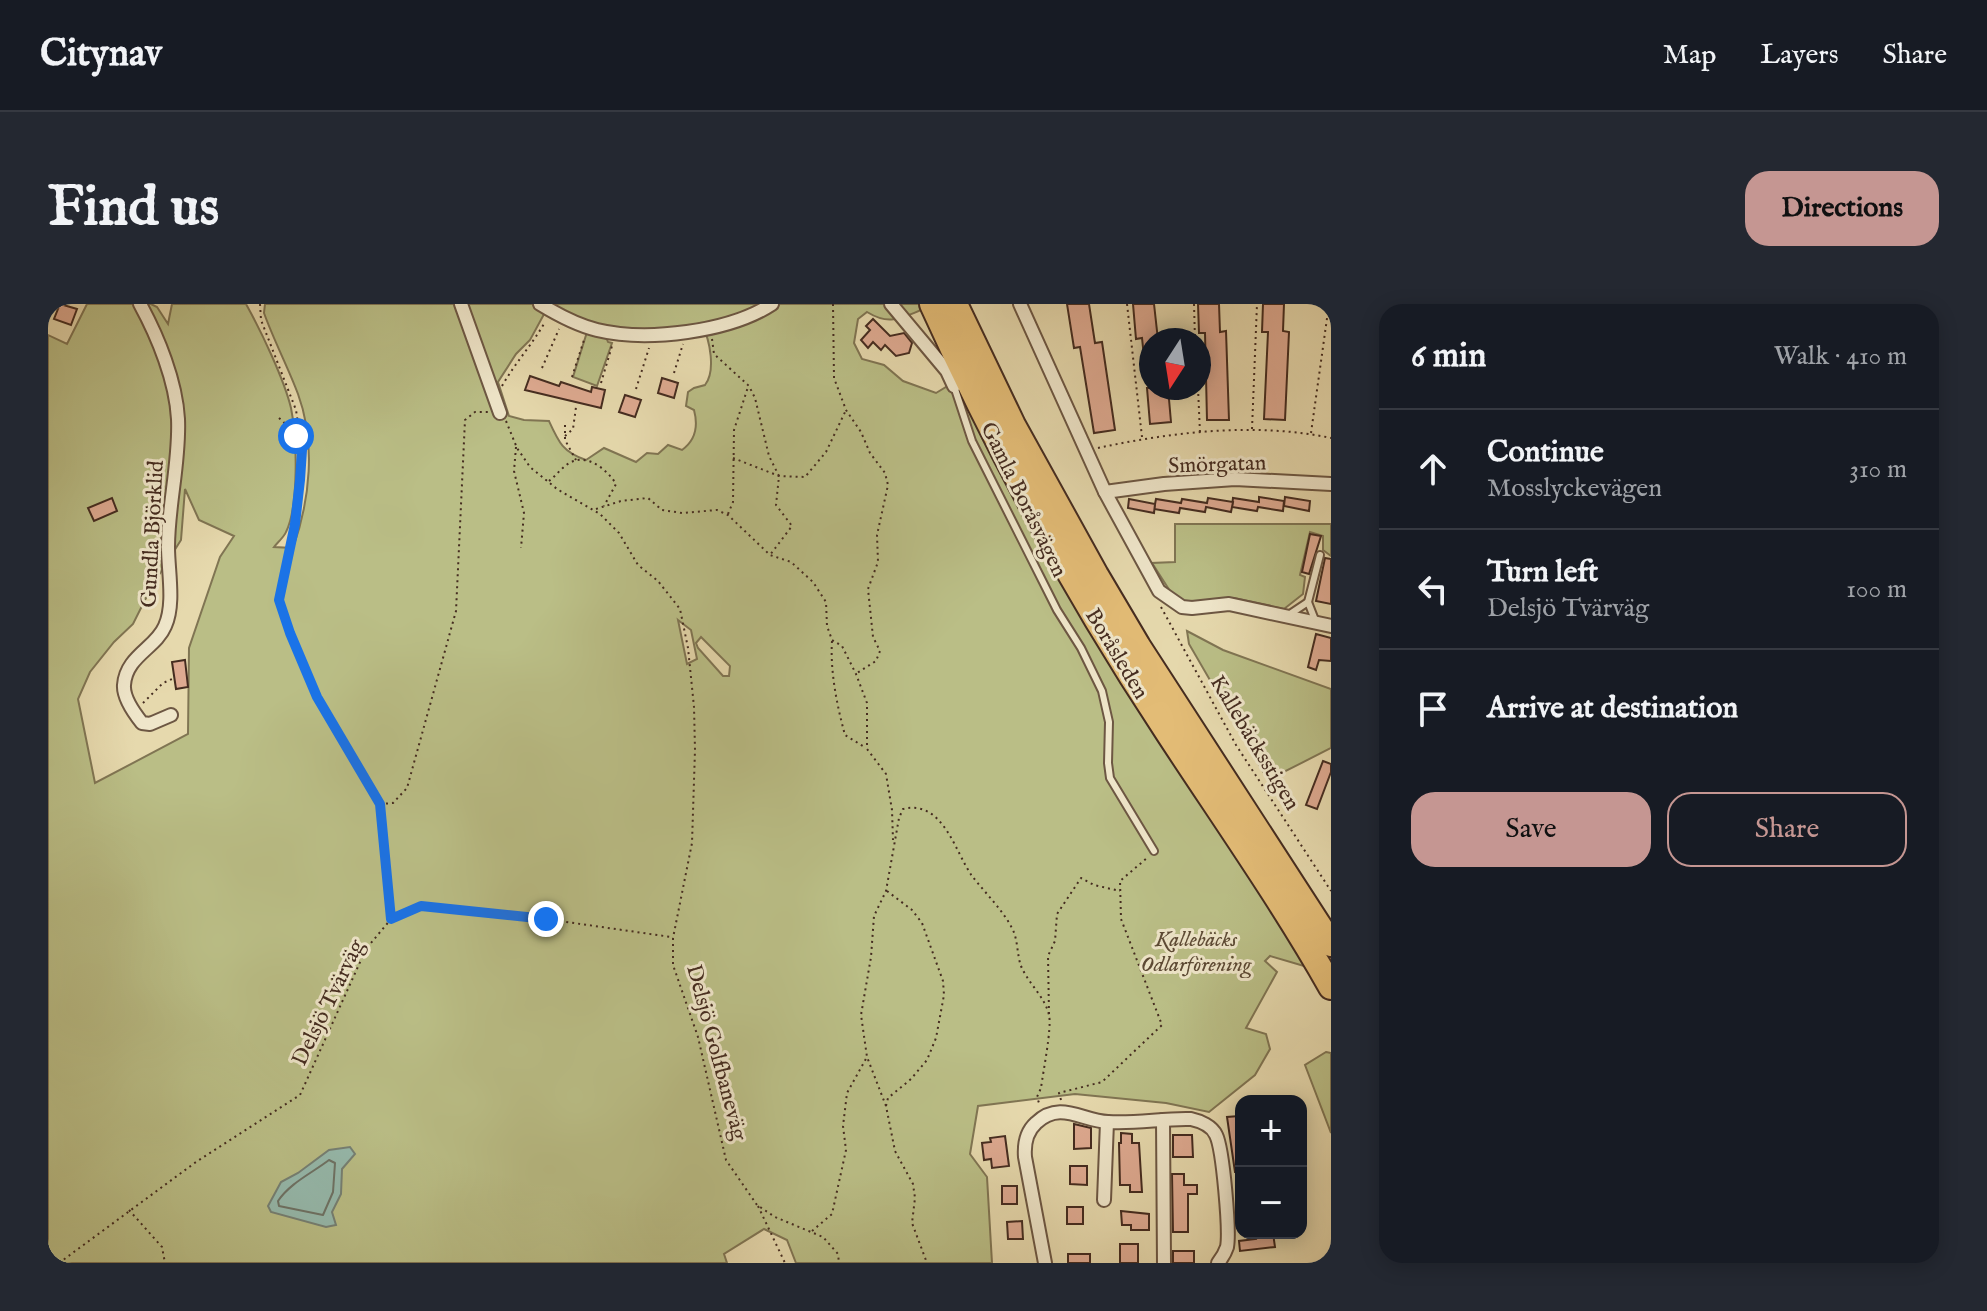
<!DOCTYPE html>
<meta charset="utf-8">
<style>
:root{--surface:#171b24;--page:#242831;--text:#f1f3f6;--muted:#9ea1a6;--line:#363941;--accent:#c59692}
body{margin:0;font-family:"IM FELL English",serif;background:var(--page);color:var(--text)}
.controls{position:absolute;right:24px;bottom:24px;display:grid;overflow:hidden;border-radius:16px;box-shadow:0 4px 20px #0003}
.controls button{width:72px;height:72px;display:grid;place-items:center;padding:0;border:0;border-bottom:2px solid var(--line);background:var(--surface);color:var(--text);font:40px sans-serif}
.compass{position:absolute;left:1091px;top:24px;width:72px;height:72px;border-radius:50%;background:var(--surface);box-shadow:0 4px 20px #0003;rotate:192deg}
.stop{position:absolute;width:24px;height:24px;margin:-18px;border:6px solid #1a73e8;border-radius:50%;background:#fff}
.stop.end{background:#1a73e8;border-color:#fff;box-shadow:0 2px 8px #0008}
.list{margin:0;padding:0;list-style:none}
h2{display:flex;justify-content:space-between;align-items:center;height:104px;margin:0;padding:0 32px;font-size:34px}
h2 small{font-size:26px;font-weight:400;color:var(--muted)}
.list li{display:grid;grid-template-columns:52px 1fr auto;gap:24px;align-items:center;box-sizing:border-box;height:120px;padding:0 32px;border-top:2px solid var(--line)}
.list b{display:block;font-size:30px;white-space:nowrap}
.list p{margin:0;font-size:26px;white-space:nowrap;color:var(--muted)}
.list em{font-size:26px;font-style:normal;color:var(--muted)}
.actions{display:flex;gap:16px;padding:24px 32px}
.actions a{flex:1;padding:18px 0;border:2px solid var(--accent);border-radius:24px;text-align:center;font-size:28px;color:var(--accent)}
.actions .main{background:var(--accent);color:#111}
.icon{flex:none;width:44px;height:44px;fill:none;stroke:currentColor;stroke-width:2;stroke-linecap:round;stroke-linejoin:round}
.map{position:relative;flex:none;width:1283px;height:959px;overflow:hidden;border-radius:24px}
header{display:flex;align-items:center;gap:48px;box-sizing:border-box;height:112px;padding:0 40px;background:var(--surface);border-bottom:2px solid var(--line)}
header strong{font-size:38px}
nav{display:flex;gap:44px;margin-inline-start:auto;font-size:28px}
.intro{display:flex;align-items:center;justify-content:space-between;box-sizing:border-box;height:192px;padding:0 48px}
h1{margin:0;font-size:56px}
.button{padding:20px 36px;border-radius:24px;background:var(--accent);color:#111;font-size:28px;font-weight:700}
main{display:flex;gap:48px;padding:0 48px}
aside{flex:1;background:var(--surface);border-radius:24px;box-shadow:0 4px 20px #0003}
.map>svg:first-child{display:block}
</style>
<header>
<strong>Citynav</strong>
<nav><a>Map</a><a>Layers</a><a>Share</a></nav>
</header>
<div class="intro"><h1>Find us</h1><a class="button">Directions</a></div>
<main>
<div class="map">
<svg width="1283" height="959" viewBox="0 0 1283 959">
<rect width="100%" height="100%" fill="#e6d9ad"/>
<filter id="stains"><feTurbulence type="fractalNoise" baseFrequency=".0025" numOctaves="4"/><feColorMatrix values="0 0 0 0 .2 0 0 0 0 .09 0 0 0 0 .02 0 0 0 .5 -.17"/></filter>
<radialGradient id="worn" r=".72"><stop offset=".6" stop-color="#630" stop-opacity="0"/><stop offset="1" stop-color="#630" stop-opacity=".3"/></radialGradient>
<g fill="#babe86" stroke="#807553" stroke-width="2" fill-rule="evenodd">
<path d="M39 0H103L109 3 120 20 124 0H198C213 27 236 75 243 104 249 133 251 202 238 228 236 233 229 239 226 243L245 244C262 196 268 139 250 90 240 63 226 37 216 9L217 0H874L876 5C852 14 842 22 819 8L810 15 806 39 814 55 836 61 855 77 888 89 908 77C956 166 1001 258 1053 345 1116 450 1189 547 1253 652L1256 662 1222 652 1217 657 1229 668 1198 724 1218 730 1222 745 1207 771 1161 808 1118 799 1027 790 930 802 922 850 939 873 944 959H748L739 936 716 925 676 950 679 959H0V31L19 40ZM501 1C553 28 598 31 654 21 662 36 668 67 657 81L646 84 640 88 638 102 646 106C650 121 648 136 634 146L620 141 610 150 599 149 588 158 556 144 538 156C515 148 511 139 501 117L476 116 461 112 450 78 468 50 482 36ZM137 185 151 216 186 232 172 253 141 344 140 430 47 479 30 395 42 368 66 338 85 320 104 282 133 236ZM630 316 643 326 649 355 639 360ZM653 333 682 362 681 372H675L650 344 648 339Z"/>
<path d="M539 28 558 33 560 38 564 39 549 82 525 73Z"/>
<path d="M1127 220H1283V252L1275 246V232L1262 228 1252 271 1257 273 1255 290 1236 305 1186 294 1157 299 1134 298 1122 287 1104 259 1127 258Z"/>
<path d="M1139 327 1175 346 1283 385V444L1220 476 1141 340Z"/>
<path d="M1278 748 1283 749V829L1257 761Z"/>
</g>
<path fill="#96baad" stroke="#768175" stroke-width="2" d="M302 843 307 850 294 865 293 890 284 908 288 921 278 923 223 908 220 902 233 878 250 869 281 846Z"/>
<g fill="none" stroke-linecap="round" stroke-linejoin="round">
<path stroke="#6e7366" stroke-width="2" d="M281 856 287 859 285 888 275 911 231 902 230 897C242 879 264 869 281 856Z"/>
</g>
<g fill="#deaa91" stroke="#452c20" stroke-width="2">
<path d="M12 0 29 5 23 21 6 15Z"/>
<path d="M1019 0H1041L1047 39 1054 38 1067 126 1046 129 1032 43 1026 44Z"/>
<path d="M1085 0H1106L1110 36H1103V61L1097 62 1094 34 1088 35Z"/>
<path d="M1150 0H1171L1172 28 1178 27 1181 116H1159L1157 29H1151Z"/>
<path d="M1215 0H1236L1235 27 1241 28 1237 116 1216 115 1220 28H1214Z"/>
<path d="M825 15 842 32 856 29 864 39 861 49 848 52 837 41 833 46 825 38 820 44 813 36 822 26 818 22Z"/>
<path d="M482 72 511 82 513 78 543 88 544 83 557 86 553 104 477 86Z"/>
<path d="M614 74 630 79 626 94 610 89Z"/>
<path d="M1099 84H1120L1123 118 1102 120Z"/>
<path d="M577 91 593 96 587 113 571 108Z"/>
<path d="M1211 193 1236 197 1235 207 1210 203 1209 207 1184 203 1185 194 1211 198Z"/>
<path d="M1237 193 1262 197 1261 207 1236 202Z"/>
<path d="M64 194 69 207 46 217 40 204Z"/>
<path d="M1160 194 1185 198 1183 208 1158 203 1157 208 1132 204 1131 209 1106 205 1108 195 1133 199 1134 195 1159 199Z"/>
<path d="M1081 195 1107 200 1106 209 1080 204Z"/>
<path d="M1262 230 1273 232 1261 270 1254 268Z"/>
<path d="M1277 254 1283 255V300L1268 297Z"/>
<path d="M1268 330 1283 334V357L1271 356 1268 366 1260 363Z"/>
<path d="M137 356 140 383 128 385 124 358Z"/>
<path d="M1275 457 1283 460V468L1269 505 1258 501Z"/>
<path d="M1191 812 1193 868H1187L1179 813Z"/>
<path d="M1026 820 1043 824V844L1026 845Z"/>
<path d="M1073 829 1084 830V839H1091L1094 888H1082V881H1072L1071 839H1073Z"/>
<path d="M1125 831H1144L1145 853H1125Z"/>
<path d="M957 832 961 862 944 864 943 855 936 856 934 839 943 838 942 834Z"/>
<path d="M1022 862H1039V881L1022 880Z"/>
<path d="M1124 870H1136V881H1149V890H1140V928H1125Z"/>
<rect x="954" y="882" width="15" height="18"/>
<rect x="1019" y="903" width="16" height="17"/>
<path d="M1073 907 1101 910V926H1083V921H1074Z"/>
<path d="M974 917 975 935H960L959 918Z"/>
<path d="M1207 929H1225L1227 943 1192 947 1191 937 1208 935Z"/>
<rect x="1072" y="940" width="18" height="19"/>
<rect x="1125" y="947" width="21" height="12"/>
<rect x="1020" y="950" width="22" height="9"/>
</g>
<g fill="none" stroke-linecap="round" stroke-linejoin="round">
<defs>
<g id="service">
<path d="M906 82 924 137 1009 306 1033 344 1054 387 1061 418 1060 459 1062 474 1106 547"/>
<path d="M1260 298 1272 251"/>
<path d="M1242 310 1260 298 1267 316"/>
</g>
<g id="minor">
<path d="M92 0C110 33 128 77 130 115 132 157 120 201 120 243 120 267 127 300 117 322 108 344 78 352 76 381 75 394 86 409 94 419L102 420 123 411"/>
<path d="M413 0 452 109"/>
<path d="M492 0C510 11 528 21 549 26 599 38 681 28 724 0"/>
<path d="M843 0 899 67 906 82"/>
<path d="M972 0 1057 188 1111 287 1134 303 1144 304 1181 300 1283 322"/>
<path d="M1057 188 1116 180 1187 175 1283 180"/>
<path d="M1115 816 1116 959"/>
<path d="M1056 896 1059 818"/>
<path d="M997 959 977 853C976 840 978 828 988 819 1012 796 1034 817 1060 818 1088 820 1116 814 1143 815 1152 817 1164 822 1168 831 1175 845 1182 927 1179 943 1177 949 1174 954 1170 959"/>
</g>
<g id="motorway">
<path d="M884 0C951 148 1030 293 1120 429 1175 513 1233 595 1283 683"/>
<path d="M907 0 965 121 1048 271 1090 342 1283 640"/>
</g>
</defs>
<use href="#service" stroke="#6d5743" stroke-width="10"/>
<use href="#minor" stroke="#6d5743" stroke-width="16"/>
<use href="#motorway" stroke="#452c20" stroke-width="28"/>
<g stroke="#452c20" stroke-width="2" stroke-dasharray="2 4" stroke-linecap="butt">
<path d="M212 0 213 16 248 106 254 146 247 220 231 296 242 329 269 393 332 500 342 613"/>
<path d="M785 0 786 74 798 106 813 128 822 149 837 169 840 181 829 231 830 258 820 285 825 333 832 347 828 357 809 369"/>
<path d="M1079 0 1094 133"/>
<path d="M1146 0 1147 36"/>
<path d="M664 35 666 50 701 82 707 94 721 152 731 172 728 201 744 222 722 251"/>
<path d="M494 64 511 25"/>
<path d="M626 69 635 40"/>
<path d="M524 73 536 36"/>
<path d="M553 79 564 42"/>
<path d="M454 82C467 59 484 41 497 18"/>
<path d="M1150 84 1152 129"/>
<path d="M588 85 601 44"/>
<path d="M231 114 244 126 253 144"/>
<path d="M458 117 469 144 482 163 509 185 552 210 571 229 590 261 610 277 632 305 640 344 646 403 647 446 644 539 625 634V661L650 733 678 856 709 901 727 913 775 933 790 950 791 959"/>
<path d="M517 121V136L528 156"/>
<path d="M1204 125 1209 0"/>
<path d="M1263 129 1281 0"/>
<path d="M517 132 525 125 528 103"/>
<path d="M468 143 466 167 476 209 473 244"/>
<path d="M1050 144C1124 128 1208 118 1283 134"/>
<path d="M685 154 731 172 757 173 778 148 798 106"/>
<path d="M501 177C509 171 516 160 526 157 542 151 561 168 568 180L556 202"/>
<path d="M548 205 573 197 600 194 614 206 634 209 669 206 680 211 722 251 743 258 765 278 778 298 779 322 784 336 794 342 808 370 819 399V445L838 470 844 506 845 536"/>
<path d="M680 210 685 198 686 126 700 83"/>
<path d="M1113 303 1188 441 1283 587"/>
<path d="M784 337C782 367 789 402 797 431L818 444"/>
<path d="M95 399 115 379 124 375"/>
<path d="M332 500 345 499 359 484 408 307 417 116 427 108H441"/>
<path d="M839 587 864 606 874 619 895 677 896 691 888 734 879 756 863 775 840 794 838 802 847 847 865 880 867 894 864 919 879 959"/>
<path d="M1001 710 1000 652 1007 637 1009 610 1033 574 1046 581 1072 587"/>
<path d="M1013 796 1011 789 1054 778 1114 721 1073 615 1072 577 1099 554"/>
<path d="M838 802 819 753 813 711 823 653 826 612 838 587 851 514 855 505C895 495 907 548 924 572 938 590 955 606 965 626 970 637 969 651 973 662 980 679 997 693 1001 711 1004 724 995 768 993 784L989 793 992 802"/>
<path d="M710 902 737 959"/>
<path d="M81 906 114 943 117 959"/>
<path d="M764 927 784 910 798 846 795 822 799 789 819 753"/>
<path d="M11 959 148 858 252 791 318 645 343 615 373 602 498 615 623 633"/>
</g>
<use href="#service" stroke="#efe6ca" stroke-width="6"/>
<use href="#minor" stroke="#efe6ca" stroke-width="12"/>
<use href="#motorway" stroke="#e3bc76" stroke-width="24"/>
</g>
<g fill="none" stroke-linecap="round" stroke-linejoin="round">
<path stroke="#1a73e8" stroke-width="10" d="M248 132 254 146 252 176 247 220 231 296 242 329 269 393 332 500 343 615 373 602 498 615"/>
</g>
<g text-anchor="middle" stroke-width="6" stroke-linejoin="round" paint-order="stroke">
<g font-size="22" fill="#452c20" stroke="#efe6ca">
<text transform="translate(1169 159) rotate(-2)" y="8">Smörgatan</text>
<text transform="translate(977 195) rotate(64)" y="8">Gamla Boråsvägen</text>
<text transform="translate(103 230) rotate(-87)" y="8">Gundla Björklid</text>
<text transform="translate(1070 349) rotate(59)" y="8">Boråsleden</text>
<text transform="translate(1208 438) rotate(59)" y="8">Kallebäcksstigen</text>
<text transform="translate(279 698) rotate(-64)" y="8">Delsjö Tvärväg</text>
<text transform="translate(670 748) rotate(75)" y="8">Delsjö Golfbaneväg</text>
</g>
<g font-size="22" font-style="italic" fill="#5c4934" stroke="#efe6ca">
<text x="1148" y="642">Kallebäcks<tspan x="1148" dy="25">Odlarförening</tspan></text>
</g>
</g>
<rect width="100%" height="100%" filter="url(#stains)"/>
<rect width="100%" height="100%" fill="url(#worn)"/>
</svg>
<div class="controls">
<button>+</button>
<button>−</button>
</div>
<svg class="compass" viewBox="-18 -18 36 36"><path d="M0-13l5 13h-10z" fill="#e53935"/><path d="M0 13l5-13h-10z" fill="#9ea1a6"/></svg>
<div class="stop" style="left:248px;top:132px"></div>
<div class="stop end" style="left:498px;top:615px"></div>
</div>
<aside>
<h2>6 min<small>Walk · 410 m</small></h2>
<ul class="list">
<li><svg class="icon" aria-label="ahead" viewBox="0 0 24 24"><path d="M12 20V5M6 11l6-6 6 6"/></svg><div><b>Continue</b><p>Mosslyckevägen</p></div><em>310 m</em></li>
<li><svg class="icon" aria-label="left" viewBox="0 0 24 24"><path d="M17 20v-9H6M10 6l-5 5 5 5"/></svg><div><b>Turn left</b><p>Delsjö Tvärväg</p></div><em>100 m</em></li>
<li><svg class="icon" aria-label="arrive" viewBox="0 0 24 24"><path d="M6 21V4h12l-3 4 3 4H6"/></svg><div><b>Arrive at destination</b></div></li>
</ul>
<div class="actions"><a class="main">Save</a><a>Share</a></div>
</aside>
</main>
